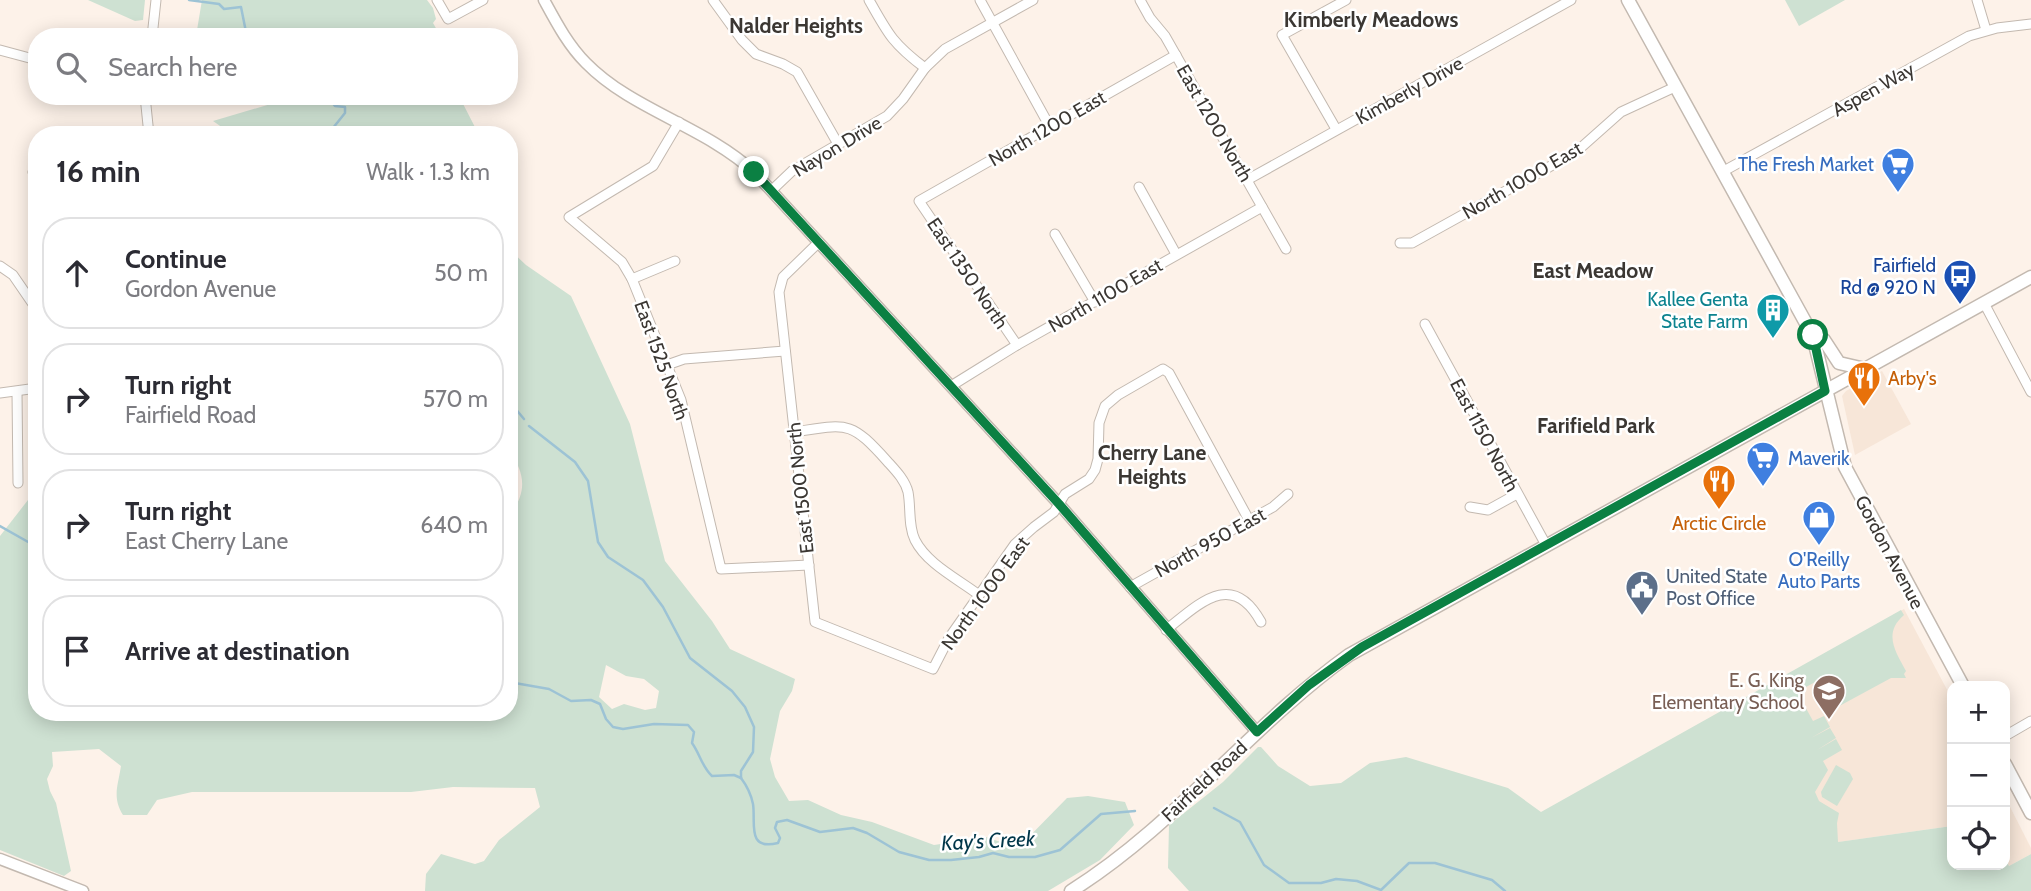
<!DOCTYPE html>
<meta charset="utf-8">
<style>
:root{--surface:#fff;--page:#f7f7f7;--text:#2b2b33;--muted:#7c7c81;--line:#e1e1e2}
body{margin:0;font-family:Cabin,sans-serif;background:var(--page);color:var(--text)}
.controls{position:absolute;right:21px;bottom:21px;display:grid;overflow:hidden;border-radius:14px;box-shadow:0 4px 18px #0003}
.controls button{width:63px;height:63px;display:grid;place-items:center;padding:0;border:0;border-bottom:2px solid var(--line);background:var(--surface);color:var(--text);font:35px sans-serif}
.stop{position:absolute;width:21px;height:21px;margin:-16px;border:5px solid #0b8043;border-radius:50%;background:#fff}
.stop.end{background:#0b8043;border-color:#fff;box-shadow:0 2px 7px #0008}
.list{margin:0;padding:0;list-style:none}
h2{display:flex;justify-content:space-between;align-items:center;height:91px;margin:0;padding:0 28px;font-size:30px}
h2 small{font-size:23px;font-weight:400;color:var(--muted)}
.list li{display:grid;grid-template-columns:46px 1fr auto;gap:21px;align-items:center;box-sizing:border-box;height:112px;margin:0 14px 14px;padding:0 14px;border:2px solid var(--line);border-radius:28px}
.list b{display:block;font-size:26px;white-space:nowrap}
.list p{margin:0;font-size:23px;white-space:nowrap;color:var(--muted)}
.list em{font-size:23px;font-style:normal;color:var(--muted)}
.icon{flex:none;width:38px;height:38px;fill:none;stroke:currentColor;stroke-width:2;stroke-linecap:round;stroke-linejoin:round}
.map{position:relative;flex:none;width:2031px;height:891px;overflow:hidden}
.search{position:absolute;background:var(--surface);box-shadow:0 4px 18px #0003;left:28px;top:28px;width:490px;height:77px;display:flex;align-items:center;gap:18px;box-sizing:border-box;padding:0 24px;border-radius:28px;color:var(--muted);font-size:26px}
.panel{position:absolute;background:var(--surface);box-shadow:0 4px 18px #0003;left:28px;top:126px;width:490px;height:595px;border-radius:28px}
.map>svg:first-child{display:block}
</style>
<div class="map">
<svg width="2031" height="891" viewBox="0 0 2031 891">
<rect width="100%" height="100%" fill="#fdf2e9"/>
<g fill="#f7e6d8">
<path d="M1882 371 1911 424 1855 455 1842 396 1846 391Z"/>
<path d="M1904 609 1952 699V826L1817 845 1667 742Z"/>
<path d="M2005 797 2031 848V854L2009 866 2005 858Z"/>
</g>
<g fill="#cee1d2" fill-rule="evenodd">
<path d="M88 0H145L143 20 135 21Z"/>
<path d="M202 0H427L433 8 436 19 433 23 441 37H212L197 30Z"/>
<path d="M1785 0H1845L1799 26Z"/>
<path d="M268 96H459L479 135H233L213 121 274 103Z"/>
<path d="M509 249 526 265 571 296 630 424 665 561 712 621 730 649 795 679 792 691 780 711 770 759 775 777 789 801 808 800 841 815 872 822 934 845 986 837 1018 848 1067 798 1088 796 1125 802 1134 825 1100 860 1048 891H425L426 874 441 854 475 864 484 861 499 840 540 807 535 788 453 787 411 792H192L157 800 147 815H123C112 797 118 786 121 766L99 749 52 752 53 766 47 779 50 791 56 803 71 871 64 876 0 850V536L28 500 37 502V712H509V515C528 493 525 472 509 451ZM606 665 626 676 644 679 659 691 656 708 645 710 624 704 612 709 599 697Z"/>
<path d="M1901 610 1904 615C1883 633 1895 651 1906 671L1904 674 1906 678H1891L1832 710 1817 681 1797 692 1813 721 1824 716 1830 727 1811 738 1830 728 1836 738 1817 750 1836 739 1842 750 1823 761 1828 770 1815 792 1819 801 1839 813 1837 823 1838 842 1952 826V865H2005V858L2009 866 2031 854V891H1189L1168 868 1169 825 1223 782 1258 747H1261L1278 766 1310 786 1341 783 1370 763 1406 757 1508 788 1541 812Z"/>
<path d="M1836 765 1850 773 1853 779 1837 806 1822 797 1821 792Z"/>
</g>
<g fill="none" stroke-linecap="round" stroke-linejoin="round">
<g stroke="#9dc3d5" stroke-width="2.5">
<path d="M189 0 219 4 224 9 241 7 246 32 249 37"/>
<path d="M293 96C307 105 324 90 335 106L345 107V113L333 128 341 135"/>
<path d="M509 401 524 419"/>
<path d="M529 426 575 462 588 481 598 542 608 557 643 580 663 607 690 658 732 691 745 707 754 727 753 752 741 771V778"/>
<path d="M0 526 37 547"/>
<path d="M509 682 549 689 571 701 591 700 600 704 606 719 613 727 623 729 654 724 688 725 694 732 692 743C700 754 702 767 712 776L734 775 741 778"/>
<path d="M741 778C747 786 751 794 753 804 756 823 746 851 778 843L780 838 775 828 777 822 787 820 820 832 853 828 867 833 899 852 929 860H951L979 857 993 853 1009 857H1035L1060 850 1101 814 1135 811"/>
<path d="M1214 808 1240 822 1264 865 1289 883H1321L1336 879 1357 881 1381 890 1409 863H1435L1492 880 1505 891"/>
</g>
<defs>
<g id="minor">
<path d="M437 0 448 19 483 0"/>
<path d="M713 0 742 40 756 54 783 64 797 72 838 144"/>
<path d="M869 0C888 34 893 44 925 68"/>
<path d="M980 0 1050 127"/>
<path d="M1140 0 1150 18 1165 36 1286 249"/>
<path d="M1977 0 1986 30"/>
<path d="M152 37 156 0"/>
<path d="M0 50 37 60"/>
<path d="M145 96 149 135"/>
<path d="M679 122 653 166 569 217 622 262 632 279 681 400 721 569 809 565"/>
<path d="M1336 129 1282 35 1346 0"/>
<path d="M33 172 37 174"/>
<path d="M1722 172 1969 36 1997 28 2031 24"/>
<path d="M1247 180 1571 0"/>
<path d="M1139 187 1176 254"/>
<path d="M771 191 792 171 887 116 903 99 925 68 945 49 1033 0"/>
<path d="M1055 234 1095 302"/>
<path d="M819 242 783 277 779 292 815 622 933 669 949 638 1015 544 1034 527 1054 512 1065 494 1089 479 1095 470 1098 459 1099 423 1105 406 1118 395 1163 369 1169 373 1249 520"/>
<path d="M1400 243H1412L1576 152 1621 112 1675 87"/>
<path d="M0 266 13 275 37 310"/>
<path d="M632 279 675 261"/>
<path d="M1984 303 2031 392"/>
<path d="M1425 324 1546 545"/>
<path d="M1017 345 919 201 1176 55"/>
<path d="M667 365 684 359 785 351"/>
<path d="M951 386 1017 345 1262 207"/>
<path d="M17 392 18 483"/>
<path d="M0 393 37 388"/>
<path d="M794 432C848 424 850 420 887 461 896 471 905 480 908 492 911 507 908 526 915 540 927 564 958 579 979 595"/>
<path d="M1470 507 1488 510 1517 494"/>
<path d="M1130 587 1273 507 1288 494"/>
<path d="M1166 630C1199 604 1232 569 1261 622"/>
<path d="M2005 736 2031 721"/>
</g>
<g id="tertiary">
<path d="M544 0C556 22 568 45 586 63 632 110 704 126 754 172L1059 504 1257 732"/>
<path d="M0 859 83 891"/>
</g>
<g id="secondary">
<path d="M1628 0 1813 336 1845 467 1963 686"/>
<path d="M1812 330 1824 340 1839 363 1865 369"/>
<path d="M2005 764 2031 813"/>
<path d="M1071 891C1175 826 1250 726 1349 655L2031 277"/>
</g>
</defs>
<use href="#minor" stroke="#c3b9b0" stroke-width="11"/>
<use href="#tertiary" stroke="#c3b9b0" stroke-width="13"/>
<use href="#secondary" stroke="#c3b9b0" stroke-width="15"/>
<use href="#minor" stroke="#fff" stroke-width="9"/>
<use href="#tertiary" stroke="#fff" stroke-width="10"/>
<use href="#secondary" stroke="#fff" stroke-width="12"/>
</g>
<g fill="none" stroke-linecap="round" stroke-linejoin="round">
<path stroke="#0b8043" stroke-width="9" d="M754 172 1059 504 1257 732 1309 685 1362 647 1825 391 1813 335"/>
</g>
<defs>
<symbol id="supermarket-pin" viewBox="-11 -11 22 30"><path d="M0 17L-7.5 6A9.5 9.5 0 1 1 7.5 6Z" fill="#3f7fe0" stroke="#fff"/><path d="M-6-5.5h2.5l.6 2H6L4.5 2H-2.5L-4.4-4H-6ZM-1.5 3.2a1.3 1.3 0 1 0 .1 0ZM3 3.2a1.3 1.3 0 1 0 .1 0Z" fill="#fff"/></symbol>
<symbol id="bus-pin" viewBox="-11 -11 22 30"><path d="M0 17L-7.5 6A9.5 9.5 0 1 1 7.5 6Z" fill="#1a4fb4" stroke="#fff"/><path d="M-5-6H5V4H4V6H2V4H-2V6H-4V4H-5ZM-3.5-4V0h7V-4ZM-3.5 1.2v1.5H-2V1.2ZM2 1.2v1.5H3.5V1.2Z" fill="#fff"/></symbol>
<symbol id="building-pin" viewBox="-11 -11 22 30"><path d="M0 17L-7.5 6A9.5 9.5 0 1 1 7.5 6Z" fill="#0f9aa8" stroke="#fff"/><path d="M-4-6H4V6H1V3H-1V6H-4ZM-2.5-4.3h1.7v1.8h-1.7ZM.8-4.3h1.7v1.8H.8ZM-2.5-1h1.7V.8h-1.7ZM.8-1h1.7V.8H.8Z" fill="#fff"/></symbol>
<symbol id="restaurant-pin" viewBox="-11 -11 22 30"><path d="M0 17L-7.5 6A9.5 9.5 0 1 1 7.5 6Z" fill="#e8710a" stroke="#fff"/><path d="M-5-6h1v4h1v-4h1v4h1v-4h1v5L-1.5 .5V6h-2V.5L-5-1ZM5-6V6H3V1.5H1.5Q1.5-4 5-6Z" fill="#fff"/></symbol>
<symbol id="shop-pin" viewBox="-11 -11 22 30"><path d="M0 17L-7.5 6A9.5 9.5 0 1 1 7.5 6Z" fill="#3f7fe0" stroke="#fff"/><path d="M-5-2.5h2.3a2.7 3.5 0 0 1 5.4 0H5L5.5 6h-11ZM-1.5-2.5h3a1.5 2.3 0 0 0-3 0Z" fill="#fff"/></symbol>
<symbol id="civic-pin" viewBox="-11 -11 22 30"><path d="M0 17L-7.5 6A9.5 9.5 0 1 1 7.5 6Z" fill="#5c6f8a" stroke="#fff"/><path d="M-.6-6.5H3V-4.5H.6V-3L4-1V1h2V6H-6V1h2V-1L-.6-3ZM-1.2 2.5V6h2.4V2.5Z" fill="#fff"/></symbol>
<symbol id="school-pin" viewBox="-11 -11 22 30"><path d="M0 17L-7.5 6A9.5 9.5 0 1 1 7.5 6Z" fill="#8d6e63" stroke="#fff"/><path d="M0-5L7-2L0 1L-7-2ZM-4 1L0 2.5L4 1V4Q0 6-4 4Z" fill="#fff"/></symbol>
</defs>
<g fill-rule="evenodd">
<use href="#supermarket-pin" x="1879" y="145" width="38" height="52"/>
<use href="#bus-pin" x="1941" y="257" width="38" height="52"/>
<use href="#building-pin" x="1754" y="291" width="38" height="52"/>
<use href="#restaurant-pin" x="1845" y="359" width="38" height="52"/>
<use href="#supermarket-pin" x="1744" y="439" width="38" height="52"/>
<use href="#restaurant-pin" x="1700" y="462" width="38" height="52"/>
<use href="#shop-pin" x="1800" y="498" width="38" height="52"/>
<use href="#civic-pin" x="1623" y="568" width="38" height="52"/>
<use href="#school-pin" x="1810" y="672" width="38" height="52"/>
</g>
<g text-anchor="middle" stroke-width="5" stroke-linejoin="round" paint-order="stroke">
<g font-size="19" fill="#3b3733" stroke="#fff">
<text transform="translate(1873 89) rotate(-29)" y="7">Aspen Way</text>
<text transform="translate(1409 90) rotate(-29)" y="7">Kimberly Drive</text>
<text transform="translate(1215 123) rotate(60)" y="7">East 1200 North</text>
<text transform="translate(1047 128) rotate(-30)" y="7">North 1200 East</text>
<text transform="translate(837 146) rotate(-31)" y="7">Nayon Drive</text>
<text transform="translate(1522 180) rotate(-30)" y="7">North 1000 East</text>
<text transform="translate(968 273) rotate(56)" y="7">East 1350 North</text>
<text transform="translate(1105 295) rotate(-30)" y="7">North 1100 East</text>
<text transform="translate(662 360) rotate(70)" y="7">East 1525 North</text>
<text transform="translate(1485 435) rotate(62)" y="7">East 1150 North</text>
<text transform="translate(800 488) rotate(-96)" y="7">East 1500 North</text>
<text transform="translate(1210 542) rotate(-29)" y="7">North 950 East</text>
<text transform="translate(1890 552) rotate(62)" y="7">Gordon Avenue</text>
<text transform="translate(985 593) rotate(-54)" y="7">North 1000 East</text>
<text transform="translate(1204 781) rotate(-43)" y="7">Fairfield Road</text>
</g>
<g font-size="19" fill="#366cbe" stroke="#fff" text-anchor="end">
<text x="1874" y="171">The Fresh Market</text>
<text x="1788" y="465" text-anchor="start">Maverik</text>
<text x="1819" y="566" text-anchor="middle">O'Reilly<tspan x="1819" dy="22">Auto Parts</tspan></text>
</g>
<g font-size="19" fill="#164399" stroke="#fff" text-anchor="end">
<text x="1936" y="272">Fairfield<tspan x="1936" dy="22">Rd @ 920 N</tspan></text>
</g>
<g font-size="19" fill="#0d838f" stroke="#fff" text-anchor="end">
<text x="1748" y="306">Kallee Genta<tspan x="1748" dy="22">State Farm</tspan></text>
</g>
<g font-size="19" fill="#c56008" stroke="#fff" text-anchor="start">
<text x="1888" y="385">Arby's</text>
<text x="1719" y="530" text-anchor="middle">Arctic Circle</text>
</g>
<g font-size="19" fill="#4e5e75" stroke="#fff" text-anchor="start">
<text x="1666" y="583">United State<tspan x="1666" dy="22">Post Office</tspan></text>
</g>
<g font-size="19" fill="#785e54" stroke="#fff" text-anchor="end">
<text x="1804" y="687">E. G. King<tspan x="1804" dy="22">Elementary School</tspan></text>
</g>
<g font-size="21" font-weight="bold" fill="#3b3733" stroke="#fff">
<text x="1371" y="27">Kimberly Meadows</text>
<text x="796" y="33">Nalder Heights</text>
<text x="1593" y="278">East Meadow</text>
<text x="1596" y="433">Farifield Park</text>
<text x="1152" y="460">Cherry Lane<tspan x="1152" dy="24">Heights</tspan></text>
</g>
<g font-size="21" font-style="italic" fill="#003649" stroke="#fff">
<text transform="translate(988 841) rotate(-3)" y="7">Kay's Creek</text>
</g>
</g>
</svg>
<div class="controls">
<button>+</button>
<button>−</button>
<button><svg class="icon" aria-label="locate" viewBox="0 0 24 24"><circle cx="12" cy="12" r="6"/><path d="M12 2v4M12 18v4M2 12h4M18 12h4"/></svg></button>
</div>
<div class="stop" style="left:1813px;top:335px"></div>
<div class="stop end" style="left:754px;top:172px"></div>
<div class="search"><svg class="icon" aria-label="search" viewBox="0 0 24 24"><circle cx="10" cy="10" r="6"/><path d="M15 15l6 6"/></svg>Search here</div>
<section class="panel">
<h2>16 min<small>Walk · 1.3 km</small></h2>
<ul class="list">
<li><svg class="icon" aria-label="ahead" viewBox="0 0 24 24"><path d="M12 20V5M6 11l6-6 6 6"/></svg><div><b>Continue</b><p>Gordon Avenue</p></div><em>50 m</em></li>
<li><svg class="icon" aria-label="right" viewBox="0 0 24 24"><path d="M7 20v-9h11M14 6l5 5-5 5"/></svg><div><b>Turn right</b><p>Fairfield Road</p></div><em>570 m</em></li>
<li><svg class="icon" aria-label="right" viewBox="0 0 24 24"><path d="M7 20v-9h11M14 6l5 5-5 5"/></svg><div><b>Turn right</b><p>East Cherry Lane</p></div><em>640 m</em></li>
<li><svg class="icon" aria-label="arrive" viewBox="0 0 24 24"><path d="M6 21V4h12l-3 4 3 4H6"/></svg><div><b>Arrive at destination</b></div></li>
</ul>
</section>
</div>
